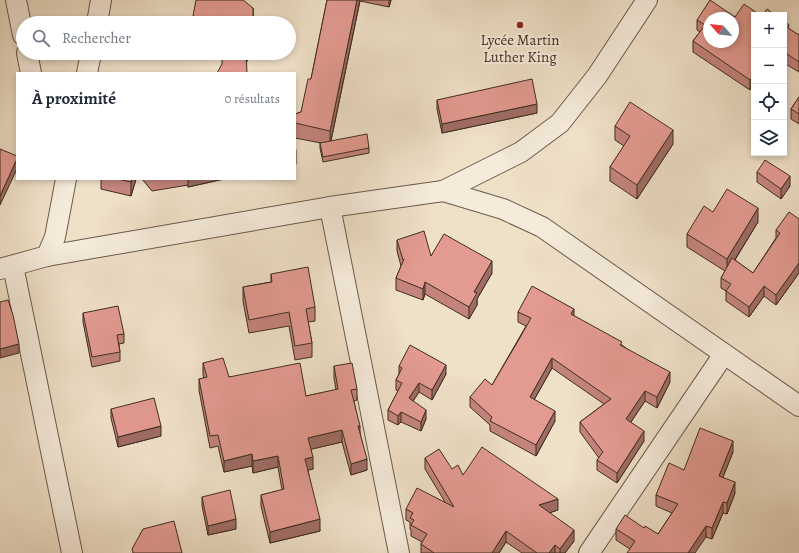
<!DOCTYPE html>
<html lang="fr">
<meta charset="utf-8">
<style>
:root{--surface:#fff;--page:#f6f6f7;--text:#1f2937;--muted:#747a83;--line:#e0e1e3}
body{margin:0;font-family:Alegreya,serif;background:var(--page);color:var(--text)}
.controls{position:absolute;right:12px;top:12px;display:grid;overflow:hidden;border-radius:0px;box-shadow:0 2px 6px #0003}
.controls button{width:36px;height:36px;display:grid;place-items:center;padding:0;border:0;border-bottom:1px solid var(--line);background:var(--surface);color:var(--text);font:20px sans-serif}
.compass{position:absolute;left:703px;top:12px;width:36px;height:36px;border-radius:50%;background:var(--surface);box-shadow:0 2px 6px #0003;rotate:297deg}
.list{margin:0;padding:0;list-style:none}
h2{display:flex;justify-content:space-between;align-items:center;height:52px;margin:0;padding:0 16px;font-size:17px}
h2 small{font-size:13px;font-weight:400;color:var(--muted)}
.icon{flex:none;width:22px;height:22px;fill:none;stroke:currentColor;stroke-width:2;stroke-linecap:round;stroke-linejoin:round}
.map{position:relative;flex:none;width:799px;height:553px;overflow:hidden}
.search{position:absolute;background:var(--surface);box-shadow:0 2px 6px #0003;left:16px;top:16px;width:280px;height:44px;display:flex;align-items:center;gap:10px;box-sizing:border-box;padding:0 14px;border-radius:22px;color:var(--muted);font-size:15px}
.panel{position:absolute;background:var(--surface);box-shadow:0 2px 6px #0003;left:16px;top:72px;width:280px;height:108px;border-radius:0px}
.map>svg:first-child{display:block}
</style>
<div class="map">
<svg width="799" height="553" viewBox="0 0 799 553">
<rect width="100%" height="100%" fill="#efe0c8"/>
<filter id="stains"><feTurbulence type="fractalNoise" baseFrequency=".005" numOctaves="4"/><feColorMatrix values="0 0 0 0 .2 0 0 0 0 .09 0 0 0 0 .02 0 0 0 .5 -.17"/></filter>
<radialGradient id="worn" r=".72"><stop offset=".6" stop-color="#630" stop-opacity="0"/><stop offset="1" stop-color="#630" stop-opacity=".3"/></radialGradient>
<g fill="none" stroke-linecap="round" stroke-linejoin="round">
<defs>
<g id="minor">
<path d="M16 0 23 35"/>
<path d="M97 23 101 0"/>
<path d="M27 53 31 73"/>
<path d="M87 73 91 53"/>
<path d="M443 191 503 209 542 227 799 406"/>
<path d="M330 207 399 553"/>
<path d="M47 256 330 207 443 191 521 152 560 123 597 76 647 0"/>
<path d="M13 266 72 553"/>
<path d="M0 269 47 256 55 237 66 179"/>
<path d="M589 553 724 354"/>
</g>
</defs>
<use href="#minor" stroke="#6b5a4b" stroke-width="22"/>
<use href="#minor" stroke="#f5ebdb" stroke-width="20"/>
</g>
<g fill="#c3847d" stroke="#3f2d21">
<path d="M327 0H391L389 7 360 1 331 141 369 148V153L323 162 320 148V143H321L295 138V114L301 112 311 79Z"/>
<path d="M253 8V23H193V16Z"/>
<path d="M760 15 750 90 693 52V41L700 32 697 30V20Z"/>
<path d="M784 21 789 29 799 35V72L784 63Z"/>
<path d="M799 97V124L791 119V109Z"/>
<path d="M437 100 537 113 442 133 437 109Z"/>
<path d="M615 126 673 144 637 199 610 181V167L624 146 615 140Z"/>
<path d="M757 172 790 186 781 199 757 182Z"/>
<path d="M101 179H136L131 196 101 189Z"/>
<path d="M142 179H224L188 187V185L152 191Z"/>
<path d="M713 212 758 222 735 260 753 273 776 238V230L799 219V273L776 305 764 296 749 317 726 301V291L721 288V278L725 271 687 247V234Z"/>
<path d="M397 240 431 256 492 273 477 299V305L469 319 425 294 423 300 396 290V278L401 266 397 251Z"/>
<path d="M271 274 315 307V321L308 322 312 343V357L295 360 289 326 249 333 243 301V287L271 282Z"/>
<path d="M518 312 574 316 622 345 670 382 657 408 645 401 631 422 644 441 617 483 597 470V460L599 458 580 432V422L604 404 552 368 534 400 555 421 536 456 490 431V425L470 407V397L492 385 526 326 518 322Z"/>
<path d="M83 313 124 334V343L119 344 120 352V361L92 367 83 322Z"/>
<path d="M203 363 229 377 306 396 336 390 334 378V366L357 389V400L354 401 367 470 351 475 342 442 311 449 313 469 308 470 320 531 270 543 261 506V495L282 490 278 467 253 473 252 466 224 472 218 446 210 448 199 390V379L204 378 203 375Z"/>
<path d="M399 366 446 374 432 400 419 392 413 401 426 419 421 431 401 422 398 425 388 420V410L398 391 396 390V380L399 374Z"/>
<path d="M111 409 161 436 118 447 111 418Z"/>
<path d="M733 452 723 477 735 493 727 514 723 513 712 539 706 537 630 549 616 540V529L644 528 658 534 672 513 656 506V495L684 470Z"/>
<path d="M425 458 452 469 463 475 558 510 549 513 574 541 565 553H522L506 542 499 553H421V544L422 542 411 536V530L410 529V522L406 520V509L445 502 425 469Z"/>
<path d="M202 497 236 529 208 535 202 506Z"/>
</g>
<g fill="#9f6c66" stroke="#3f2d21">
<path d="M357 0H360L330 145V131Z"/>
<path d="M389 0H391L389 7Z"/>
<path d="M253 8V23H246Z"/>
<path d="M246 53H252L246 63Z"/>
<path d="M754 75V85L750 90V80Z"/>
<path d="M537 104V113L442 133V124Z"/>
<path d="M673 130V144L637 199V185Z"/>
<rect x="295" y="150" width="1" height="14"/>
<path d="M17 159V169L0 205V196Z"/>
<path d="M790 176V186L781 199V189Z"/>
<path d="M132 179H136L131 196V182Z"/>
<path d="M188 179H224L188 187Z"/>
<path d="M758 208V222L727 272V259Z"/>
<path d="M492 261V273L477 299V305L469 319V307L474 292Z"/>
<path d="M799 263V273L776 305V295Z"/>
<path d="M425 282V294L423 300V289Z"/>
<path d="M764 286V296L749 317V307Z"/>
<path d="M574 309V319L571 314Z"/>
<path d="M19 344V353L0 358V349Z"/>
<path d="M552 358V368L530 407V397Z"/>
<path d="M446 365V374L432 400V390Z"/>
<path d="M670 372V382L657 408V397Z"/>
<path d="M419 383V392L409 407V398Z"/>
<path d="M645 391V401L626 429V419Z"/>
<path d="M426 410V419L421 431V422Z"/>
<path d="M555 411V421L536 456V445Z"/>
<path d="M401 412V422L398 425V416Z"/>
<path d="M161 426V436L118 447V437Z"/>
<path d="M358 426H360V437Z"/>
<path d="M342 430V442L308 450V438Z"/>
<path d="M644 431V441L617 483V473Z"/>
<path d="M733 441V452L719 487V476Z"/>
<path d="M252 454V466L224 472V461Z"/>
<path d="M278 456V467L253 473V461Z"/>
<path d="M313 457V469L305 471V459Z"/>
<path d="M367 459V470L351 475V464Z"/>
<path d="M735 482V493L727 514V503Z"/>
<path d="M558 499V510L539 516V505Z"/>
<path d="M723 502V513L712 539V528Z"/>
<path d="M236 519V529L208 535V526Z"/>
<path d="M320 519V531L270 543V532Z"/>
<path d="M706 526V537L695 553H688Z"/>
<path d="M574 530V541L565 553H560V549Z"/>
<path d="M506 531V542L499 553H492Z"/>
<path d="M555 545V553H549Z"/>
</g>
<g fill="#e39a91" stroke="#3f2d21" fill-rule="evenodd">
<path d="M196 0H243L253 8V21L246 23H221V22L193 16Z"/>
<path d="M327 0H357L330 131 295 123V114L301 112 308 79H311Z"/>
<path d="M710 0 735 17 744 4 760 15H754V75L750 80 693 41 705 25 697 20ZM709 18H733V42H709Z"/>
<path d="M767 9 775 15H763Z"/>
<path d="M784 21 789 25 788 28 799 35V62L784 52Z"/>
<path d="M222 53H246L247 73H217L222 64Z"/>
<path d="M532 79 537 104 442 124 437 100Z"/>
<path d="M799 97V114L791 109Z"/>
<path d="M630 102 673 130 637 185 610 167 630 136 615 126Z"/>
<path d="M367 134 369 148 323 157 320 143Z"/>
<path d="M0 149 17 156V159L0 196Z"/>
<path d="M765 160 790 176 781 189 757 172Z"/>
<path d="M118 179H132L131 182Z"/>
<path d="M727 189 758 208 727 259 687 234 704 206 713 212Z"/>
<path d="M789 212 799 219V263L776 295 764 286 749 307 726 291 731 284 721 278 732 258 753 273 780 233 776 230Z"/>
<path d="M424 231 431 256 444 234 492 261 474 292 477 293 469 307 425 282 423 289 396 278 404 259 403 260 397 240Z"/>
<path d="M308 267 315 307 306 309 312 343 295 346 289 312 249 320 243 287 272 282 271 274Z"/>
<path d="M532 286 574 309 571 314 622 342 620 345 670 372 657 397 645 391 626 419 644 431 617 473 597 460 603 452 580 422 611 399 552 358 530 397 555 411 536 445 490 421 492 417 470 397 485 379 492 385 518 341 531 318 518 312Z"/>
<path d="M8 300 13 315 19 344 0 349V302Z"/>
<path d="M118 306 124 334 117 335 120 352 92 357 83 313Z"/>
<path d="M410 345 446 365 432 390 419 383 409 398 426 410 421 422 401 412 398 416 388 410 402 383 396 380 402 368 399 366Z"/>
<path d="M223 358 229 377 300 363 306 396 338 389 334 366 352 363 357 389 351 390 360 426H358L367 459 351 464 342 430 308 438 313 457 305 459 320 519 270 532 261 495 284 489 278 456 253 461 252 454 224 461 218 435 210 436 199 379 207 377 203 363Z"/>
<path d="M154 398 161 426 118 437 111 409Z"/>
<path d="M700 428 733 441 719 476 735 482 727 503 723 502 712 528 706 526 688 553H627L635 541 616 529 625 515 644 528 645 526 658 534 678 504 656 495 669 463 684 470Z"/>
<path d="M482 447 558 499 539 505 574 530 560 549 555 545 549 553H537L506 531 492 553H434L421 544 427 534 411 525 414 520 410 518 413 513 406 509 417 488 454 507 425 458 439 449 452 469 458 465 463 475Z"/>
<path d="M230 490 236 519 208 526 202 497Z"/>
<path d="M174 521 182 553H133L132 549 143 529Z"/>
</g>
<circle fill="#8f2418" stroke="#f5ebdb" stroke-width="1.5" cx="520" cy="25" r="4"/>
<g text-anchor="middle" stroke-width="4" stroke-linejoin="round" paint-order="stroke">
<g font-size="15" fill="#3f2d21" stroke="#f5ebdb">
<text x="520" y="45">Lycée Martin<tspan x="520" dy="17">Luther King</tspan></text>
</g>
</g>
<rect width="100%" height="100%" filter="url(#stains)"/>
<rect width="100%" height="100%" fill="url(#worn)"/>
</svg>
<div class="controls">
<button>+</button>
<button>−</button>
<button><svg class="icon" aria-label="locate" viewBox="0 0 24 24"><circle cx="12" cy="12" r="6"/><path d="M12 2v4M12 18v4M2 12h4M18 12h4"/></svg></button>
<button><svg class="icon" aria-label="layers" viewBox="0 0 24 24"><path d="M12 4l9 5-9 5-9-5zM3 14l9 5 9-5"/></svg></button>
</div>
<svg class="compass" viewBox="-18 -18 36 36"><path d="M0-13l5 13h-10z" fill="#e53935"/><path d="M0 13l5-13h-10z" fill="#747a83"/></svg>
<div class="search"><svg class="icon" aria-label="search" viewBox="0 0 24 24"><circle cx="10" cy="10" r="6"/><path d="M15 15l6 6"/></svg>Rechercher</div>
<section class="panel">
<h2>À proximité<small>0 résultats</small></h2>
<ul class="list">
</ul>
</section>
</div>
